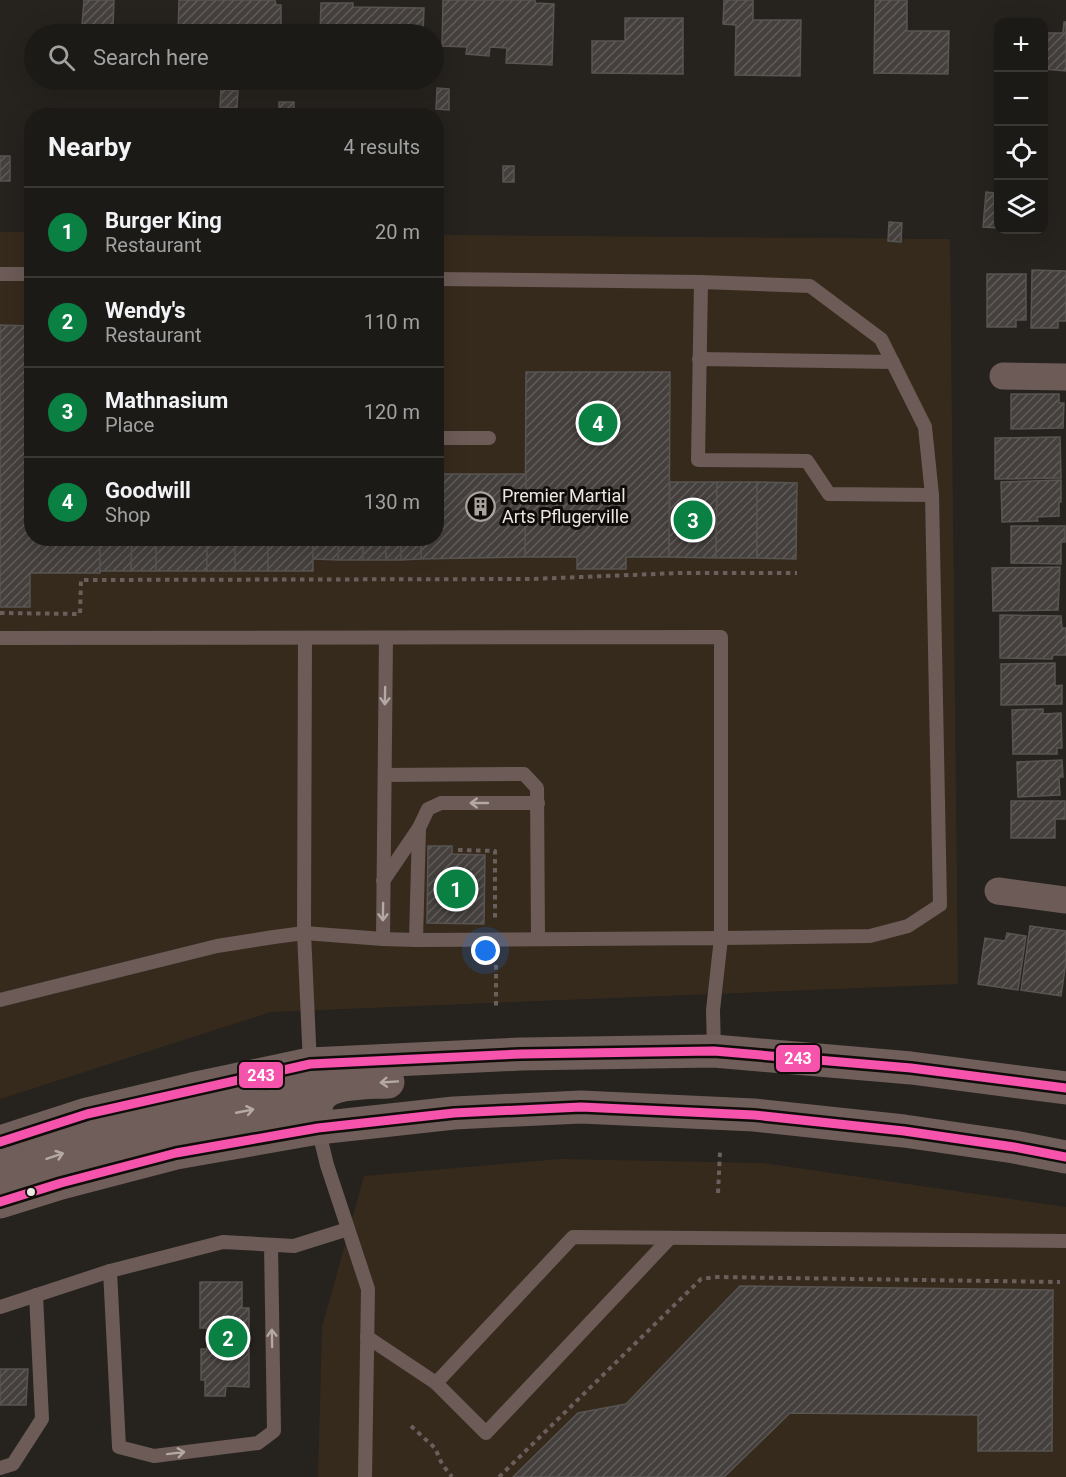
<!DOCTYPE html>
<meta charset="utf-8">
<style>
:root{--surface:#1c1a16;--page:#25231f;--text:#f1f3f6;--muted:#a0a1a1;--line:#3a3835;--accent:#0b8043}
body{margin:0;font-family:Roboto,sans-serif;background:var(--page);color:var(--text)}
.controls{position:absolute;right:18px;top:18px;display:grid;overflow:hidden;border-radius:12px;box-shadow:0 6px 24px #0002}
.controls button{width:54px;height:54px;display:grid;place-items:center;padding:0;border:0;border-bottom:2px solid var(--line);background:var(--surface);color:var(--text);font:30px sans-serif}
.you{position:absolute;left:486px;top:951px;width:21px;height:21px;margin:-15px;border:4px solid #fff;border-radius:50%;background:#1a73e8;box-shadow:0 0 0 9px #1a73e833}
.badge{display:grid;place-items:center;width:39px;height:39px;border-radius:50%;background:var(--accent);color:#fff;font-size:20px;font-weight:700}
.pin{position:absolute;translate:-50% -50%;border:3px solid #fff;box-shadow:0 2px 6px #0006}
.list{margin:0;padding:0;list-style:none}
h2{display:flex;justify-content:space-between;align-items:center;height:78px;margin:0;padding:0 24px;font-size:26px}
h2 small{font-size:20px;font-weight:400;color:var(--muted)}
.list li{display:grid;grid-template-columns:39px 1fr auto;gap:18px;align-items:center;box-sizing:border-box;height:90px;padding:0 24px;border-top:2px solid var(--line)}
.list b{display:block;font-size:22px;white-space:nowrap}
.list p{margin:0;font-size:20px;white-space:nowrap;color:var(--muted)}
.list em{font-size:20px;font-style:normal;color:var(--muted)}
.icon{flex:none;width:33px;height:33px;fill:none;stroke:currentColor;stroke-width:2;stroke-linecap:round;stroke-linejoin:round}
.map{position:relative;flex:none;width:1066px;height:1477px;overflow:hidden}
.search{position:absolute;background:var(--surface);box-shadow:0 6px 24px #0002;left:24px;top:24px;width:420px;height:66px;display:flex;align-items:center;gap:15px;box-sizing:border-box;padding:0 21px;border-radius:33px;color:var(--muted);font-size:22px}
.panel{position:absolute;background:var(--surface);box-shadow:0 6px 24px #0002;left:24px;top:108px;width:420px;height:438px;border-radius:24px}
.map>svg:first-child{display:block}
</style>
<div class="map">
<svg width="1066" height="1477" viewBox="0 0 1066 1477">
<defs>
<pattern id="building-hatch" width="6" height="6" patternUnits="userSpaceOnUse" patternTransform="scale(1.5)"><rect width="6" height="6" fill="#45403d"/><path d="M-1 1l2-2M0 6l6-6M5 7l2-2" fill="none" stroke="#605c59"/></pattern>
</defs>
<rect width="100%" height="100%" fill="#26221e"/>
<g fill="#362a1d">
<path d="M0 232H31L32 538H436L437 235 950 239 958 984 271 1012 0 1099Z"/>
<path d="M560 1159 763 1163 1066 1207V1477H318L322 1327 364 1176Z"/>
</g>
<g fill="url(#building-hatch)" stroke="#585451" stroke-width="1.5">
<path d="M84 0H114L113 26 132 27V34H64V25H82Z"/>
<path d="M179 0H275L276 5H281V34H178Z"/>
<path d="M443 0H535V3L554 4 552 65 506 63 507 48 490 47 489 56 466 54 467 47 442 46Z"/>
<path d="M724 0H753V20H801L800 76 735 75 736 25 723 24Z"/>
<path d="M875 0H907V31H949L948 74 874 73Z"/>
<path d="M321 3H353V7L424 8 423 34H320Z"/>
<path d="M625 18H683V74L592 73V41H625Z"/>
<path d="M1064 22H1066V71L1044 69V33H1063Z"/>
<rect x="996" y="33" width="2" height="36"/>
<path d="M242 80H265L264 87H242Z"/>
<path d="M437 88 449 89V110L436 109Z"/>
<path d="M221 89 238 91 237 108 220 107Z"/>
<rect x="279" y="102" width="15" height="14"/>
<rect x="0" y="156" width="10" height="25"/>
<rect x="503" y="166" width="11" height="16"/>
<path d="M986 192 994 193V203H998V228L983 227Z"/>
<path d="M889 222 902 223 901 242 888 241Z"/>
<path d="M1032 270 1066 271V321H1058V328H1031Z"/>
<path d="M987 274H1026V320H1016V327H987Z"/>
<path d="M0 325 32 326V538H100V573H30V607H0Z"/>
<path d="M526 372H670L669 557H626V569H577V557H525Z"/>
<path d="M1011 394H1059V403H1064L1063 428 1011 429Z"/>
<path d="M1060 437 1061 478 995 479V438Z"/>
<path d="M436 474H526L525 557 421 559V538H436Z"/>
<path d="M1061 480V502H1059V516L1037 517 1038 521 1002 522 1001 482Z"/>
<path d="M670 482H717L716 558 669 557Z"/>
<path d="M717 482H757V558H716Z"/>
<path d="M757 482 797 483 796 559 757 558Z"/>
<path d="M1011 526H1065V542H1061V564L1011 563Z"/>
<path d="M100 538H132L131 571H100Z"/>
<path d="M132 538H156V571H131Z"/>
<rect x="156" y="538" width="51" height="33"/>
<rect x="207" y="538" width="28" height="33"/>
<rect x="235" y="538" width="33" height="33"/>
<rect x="268" y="538" width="45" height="33"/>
<path d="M313 538H339L338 560 313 559Z"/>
<path d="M339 538H363V560H338Z"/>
<rect x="363" y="538" width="23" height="22"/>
<rect x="386" y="538" width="15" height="22"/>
<path d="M401 538H421V559L401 560Z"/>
<path d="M1060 567 1058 610 993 611 992 568Z"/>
<path d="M1000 615 1061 616 1062 628H1066V655H1053L1052 659 1000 658Z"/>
<path d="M1055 663V686L1062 685V704L1001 705V664Z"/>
<path d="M1043 709V714L1061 713 1062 748H1057V754H1013L1012 710Z"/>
<path d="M1062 760 1063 777H1059L1060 795 1018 797 1017 762Z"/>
<path d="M1011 801H1065V819H1055V838H1011Z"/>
<path d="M428 846H452V854L485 855 484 924 427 923Z"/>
<path d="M1030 926 1066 931V962L1061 996 1021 990Z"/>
<path d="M1007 933 1026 936 1018 990 978 984 985 938 1005 941Z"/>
<path d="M200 1282H242V1308H249V1387L226 1386 225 1396H205V1380H201V1349H207V1328H200Z"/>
<path d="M740 1286 1053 1290 1052 1451H978V1415L790 1413 724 1477H513L578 1413 626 1404Z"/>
<path d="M0 1369H28L26 1405H0Z"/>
</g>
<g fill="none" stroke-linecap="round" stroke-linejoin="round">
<g stroke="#6a5f5c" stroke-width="4" stroke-dasharray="4.5 4.5" stroke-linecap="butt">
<path d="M0 613 80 614 81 580 532 579 679 573H797"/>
<path d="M458 850 495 851V919"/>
<path d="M496 965V1009"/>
<path d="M718 1193 720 1152"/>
<path d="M411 1426 435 1448 442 1464 452 1477"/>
<path d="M499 1477 701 1279 717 1277 1060 1282"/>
</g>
<g stroke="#6c5b57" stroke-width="14">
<path d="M0 274H32"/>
<path d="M701 282 698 460 807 461 829 494 932 495"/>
<path d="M699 359 893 362"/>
<path d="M436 438H489"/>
<path d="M0 638 721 637V938L870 936 908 926 940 905 932 495 925 427 881 339 810 286 701 282 436 279"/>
<path d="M305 639 304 933 310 1064"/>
<path d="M385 775 524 774 537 788 538 939"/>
<path d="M383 881 419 828"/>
<path d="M383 939 386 638"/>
<path d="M416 940 419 828 428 809 441 803H538"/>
<path d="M0 1000 217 946 274 937 304 933 383 939 416 940 721 938 713 1010 714 1051"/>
<path d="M318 1128 327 1165 368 1289 365 1477"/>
<path d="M271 1245 274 1431 258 1443 154 1456 119 1447 110 1271 223 1242 294 1246 348 1229"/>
<path d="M0 1307 110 1271"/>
<path d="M367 1337 436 1383 486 1433 670 1238"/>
<path d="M436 1383 573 1237 1066 1241"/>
<path d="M0 1468 13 1464 42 1419 36 1295"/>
</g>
<g stroke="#6c5b57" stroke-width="27">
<path d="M1003 376 1066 377"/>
<path d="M998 891 1066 900"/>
</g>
<g stroke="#6f5e59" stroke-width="33">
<path d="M318 1128C317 1118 314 1107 319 1099 329 1081 369 1083 388 1082"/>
<path d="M0 1142 87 1114 192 1089 310 1064 521 1054 714 1051 911 1068 1066 1088"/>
<path d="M0 1175 77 1149 204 1118 288 1103 310 1090V1064"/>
<path d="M0 1202 61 1183 176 1153 318 1128 454 1113 581 1107 754 1115 904 1131 1014 1147 1066 1157"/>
</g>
<defs>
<g id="bus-1">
<path d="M0 1142 87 1114 310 1064 521 1054 714 1051 911 1068 1066 1088"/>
<path d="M0 1202 61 1183 176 1153 318 1128 454 1113 581 1107 754 1115 904 1131 1014 1147 1066 1157"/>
</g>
</defs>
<use href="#bus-1" stroke="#100c09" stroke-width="14"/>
<use href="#bus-1" stroke="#f653ac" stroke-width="9"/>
</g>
<defs><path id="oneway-shaft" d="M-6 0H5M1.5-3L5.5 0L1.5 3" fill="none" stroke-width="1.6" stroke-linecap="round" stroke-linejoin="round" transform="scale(1.5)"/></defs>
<g stroke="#b3a8a3">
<use href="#oneway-shaft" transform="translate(385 696) rotate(91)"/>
<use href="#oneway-shaft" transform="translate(479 803) rotate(180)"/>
<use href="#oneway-shaft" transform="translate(383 912) rotate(91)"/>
<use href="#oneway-shaft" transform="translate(272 1338) rotate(-91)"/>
<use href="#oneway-shaft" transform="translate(176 1453) rotate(-7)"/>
</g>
<g stroke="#b4a9a4">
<use href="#oneway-shaft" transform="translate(389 1082) rotate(176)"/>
<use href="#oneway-shaft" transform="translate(245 1111) rotate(-11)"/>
<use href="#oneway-shaft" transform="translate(55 1156) rotate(-19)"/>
</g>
<defs>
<symbol id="building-ring" viewBox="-11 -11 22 22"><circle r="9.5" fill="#100c09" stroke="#a7a29d" stroke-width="1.5"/><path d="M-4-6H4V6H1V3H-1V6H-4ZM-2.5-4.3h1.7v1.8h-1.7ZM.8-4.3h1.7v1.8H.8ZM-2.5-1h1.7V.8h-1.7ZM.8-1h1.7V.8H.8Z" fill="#a7a29d"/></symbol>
</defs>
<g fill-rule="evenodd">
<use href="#building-ring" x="464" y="490" width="33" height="33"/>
</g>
<circle fill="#ede7e2" stroke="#100c09" stroke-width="2" cx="31" cy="1192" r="5"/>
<g text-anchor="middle" stroke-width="6" stroke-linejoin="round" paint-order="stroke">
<g font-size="18" fill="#ede7e2" stroke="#100c09" text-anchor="start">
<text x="502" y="502">Premier Martial<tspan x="502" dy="21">Arts Pflugerville</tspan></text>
</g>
</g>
<g stroke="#100c09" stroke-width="2">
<rect x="775" y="1044" width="46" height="29" rx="6" fill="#f653ac"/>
<rect x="238" y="1061" width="46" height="28" rx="6" fill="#f653ac"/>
</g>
<g font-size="16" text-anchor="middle" font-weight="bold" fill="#fff">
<text x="798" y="1064">243</text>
<text x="261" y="1081">243</text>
</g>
</svg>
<div class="controls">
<button>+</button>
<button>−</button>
<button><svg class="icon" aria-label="locate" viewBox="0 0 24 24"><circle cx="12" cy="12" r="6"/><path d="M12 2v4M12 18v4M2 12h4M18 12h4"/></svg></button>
<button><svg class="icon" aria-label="layers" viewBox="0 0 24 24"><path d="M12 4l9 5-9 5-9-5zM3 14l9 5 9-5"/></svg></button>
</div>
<div class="you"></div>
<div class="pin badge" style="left:456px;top:889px">1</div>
<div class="pin badge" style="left:228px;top:1338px">2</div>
<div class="pin badge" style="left:693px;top:520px">3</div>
<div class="pin badge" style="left:598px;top:423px">4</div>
<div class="search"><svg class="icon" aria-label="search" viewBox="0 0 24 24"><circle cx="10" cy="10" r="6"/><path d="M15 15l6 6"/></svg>Search here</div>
<section class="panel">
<h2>Nearby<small>4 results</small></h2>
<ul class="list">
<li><span class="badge">1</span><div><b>Burger King</b><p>Restaurant</p></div><em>20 m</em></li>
<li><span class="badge">2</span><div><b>Wendy's</b><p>Restaurant</p></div><em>110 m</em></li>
<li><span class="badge">3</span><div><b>Mathnasium</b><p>Place</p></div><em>120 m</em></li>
<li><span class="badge">4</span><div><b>Goodwill</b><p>Shop</p></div><em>130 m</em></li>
</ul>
</section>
</div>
